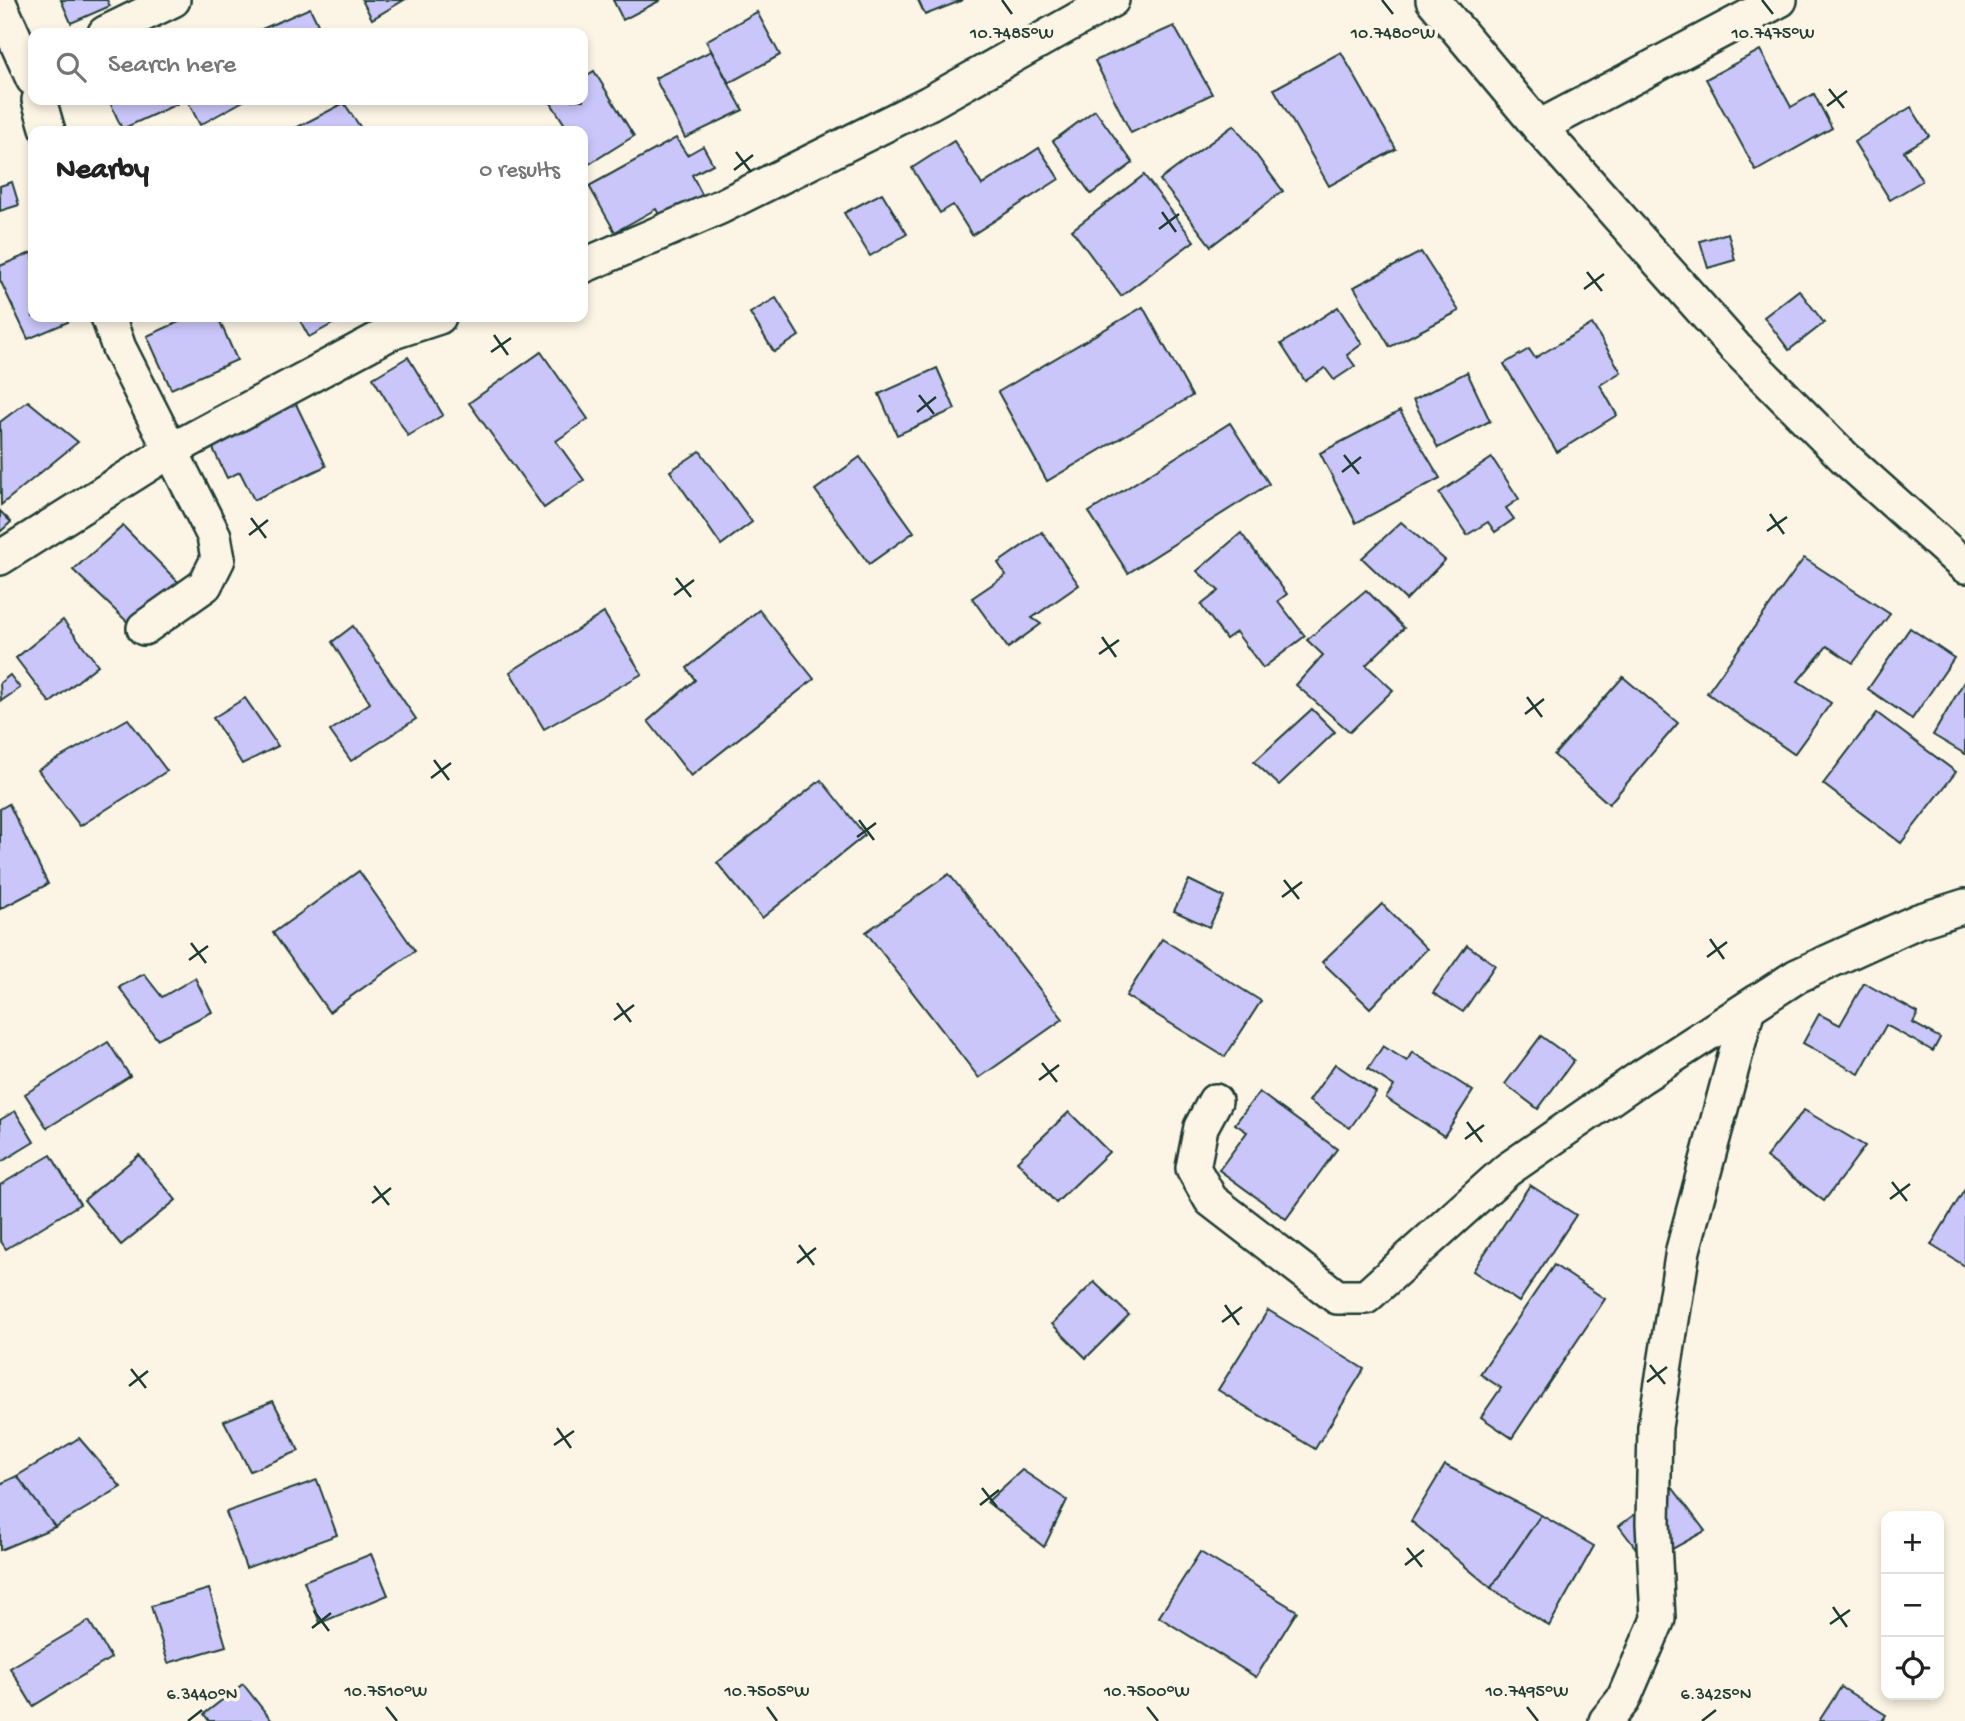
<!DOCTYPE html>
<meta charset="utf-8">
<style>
:root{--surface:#fff;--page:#f6f6f6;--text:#222;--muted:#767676;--line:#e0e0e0}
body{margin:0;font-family:"Gochi Hand",sans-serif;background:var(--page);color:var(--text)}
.controls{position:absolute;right:21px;bottom:21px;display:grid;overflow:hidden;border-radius:14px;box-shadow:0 4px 10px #0003}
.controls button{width:63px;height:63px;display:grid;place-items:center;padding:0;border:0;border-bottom:2px solid var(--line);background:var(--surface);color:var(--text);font:35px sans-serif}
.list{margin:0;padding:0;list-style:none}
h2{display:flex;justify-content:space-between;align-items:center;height:91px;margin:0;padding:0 28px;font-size:30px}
h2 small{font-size:23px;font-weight:400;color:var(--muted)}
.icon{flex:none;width:38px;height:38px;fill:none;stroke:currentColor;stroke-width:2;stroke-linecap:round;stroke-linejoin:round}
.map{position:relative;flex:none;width:1965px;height:1721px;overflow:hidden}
.search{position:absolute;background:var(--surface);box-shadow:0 4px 10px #0003;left:28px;top:28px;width:560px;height:77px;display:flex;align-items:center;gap:18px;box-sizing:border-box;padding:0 24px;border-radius:14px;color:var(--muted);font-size:26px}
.panel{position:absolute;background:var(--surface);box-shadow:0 4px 10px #0003;left:28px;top:126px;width:560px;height:196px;border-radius:14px}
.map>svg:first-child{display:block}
</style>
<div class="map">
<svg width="1965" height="1721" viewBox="0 0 1965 1721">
<rect width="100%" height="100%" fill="#fcf5e5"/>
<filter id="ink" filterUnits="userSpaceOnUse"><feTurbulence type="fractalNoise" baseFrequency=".0143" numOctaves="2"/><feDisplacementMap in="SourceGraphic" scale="14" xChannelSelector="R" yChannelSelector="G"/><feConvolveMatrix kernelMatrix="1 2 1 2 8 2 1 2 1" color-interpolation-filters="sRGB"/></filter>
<g filter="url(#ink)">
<g fill="#cac6f9" stroke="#1f3d34" stroke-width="2">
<path d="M61 0H107L110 6 71 23Z"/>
<path d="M362 0H404L372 19Z"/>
<path d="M613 0H661L623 20Z"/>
<path d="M918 0H963L925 15Z"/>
<path d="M310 8 322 33H253Z"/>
<path d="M757 12 780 55 729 83 706 41Z"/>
<path d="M1174 26 1212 94 1131 133 1095 61Z"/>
<path d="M1760 50 1791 107 1814 94 1832 128 1756 171 1706 79Z"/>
<path d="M711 51 743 110 685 138 655 78Z"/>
<path d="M1341 52 1396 149 1329 186 1274 89Z"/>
<path d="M594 71 634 136 589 164 583 154V131H569L549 100H583V78Z"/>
<path d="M109 100H174L177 104 122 129Z"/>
<path d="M187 100H245L200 125Z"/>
<path d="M344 103 363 131H290Z"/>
<path d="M1911 107 1929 136 1904 151 1922 181 1890 200 1854 142Z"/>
<path d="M1095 110 1133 163 1091 194 1053 141Z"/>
<path d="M1234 125 1283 191 1211 246 1160 180Z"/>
<path d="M676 138 687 155 703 146 713 164 692 175 706 202 665 225 656 209 615 232 589 186Z"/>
<path d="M954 141 982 185 1039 148 1059 179 972 235 953 205 940 213 912 168Z"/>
<path d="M1144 175 1194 241 1121 296 1072 230Z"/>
<path d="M12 182 19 205 0 211V186Z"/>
<path d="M882 193 907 234 870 256 844 213Z"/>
<path d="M1728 233 1735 260 1708 268 1700 241Z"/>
<path d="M33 252V317H66L68 322 28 339 0 280V266Z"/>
<path d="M1421 252 1459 311 1390 347 1354 287Z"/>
<path d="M1799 290 1824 323 1789 350 1764 317Z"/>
<path d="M776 298 799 336 774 352 750 313Z"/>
<path d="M1143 307 1192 396 1047 481 998 392Z"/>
<path d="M1338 307 1362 344 1347 355 1355 366 1334 380 1325 368 1305 381 1281 344Z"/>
<path d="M190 317H218L237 360 171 389 147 336Z"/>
<path d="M298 317H345L309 337Z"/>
<path d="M1592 324 1621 372 1600 385 1617 415 1557 452 1504 364 1529 349 1535 358Z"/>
<path d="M541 352 588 419 556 441 584 480 544 508 469 403Z"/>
<path d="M408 357 443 415 408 436 373 378Z"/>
<path d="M937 368 955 409 897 435 879 394Z"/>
<path d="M1467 372 1490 421 1438 448 1413 400Z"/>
<path d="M294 400 326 466 254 500 240 472 227 478 209 440Z"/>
<path d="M28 401 78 442 1 505 0 422Z"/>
<path d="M1400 411 1440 478 1356 523 1320 453Z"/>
<path d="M1230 423 1269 484 1128 573 1089 512Z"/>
<path d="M700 451 752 522 721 545 670 471Z"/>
<path d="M860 457 914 532 869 564 815 490Z"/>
<path d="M1492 458 1519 499 1506 508 1514 519 1495 532 1488 522 1467 535 1439 493Z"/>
<path d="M0 511 11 522 0 532Z"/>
<path d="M1401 522 1445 560 1406 600 1362 558Z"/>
<path d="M123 526 189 593 140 634 73 570Z"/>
<path d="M1042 532 1079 585 1032 618 1041 624 1008 648 972 598 1006 575 998 563Z"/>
<path d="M1241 533 1287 594 1278 601 1305 636 1263 668 1236 632 1226 639 1201 605 1219 591 1197 571Z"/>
<path d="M1804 558 1890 614 1853 663 1827 646 1798 681 1831 703 1794 754 1707 693Z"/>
<path d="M1366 590 1404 628 1366 665 1393 690 1350 732 1296 685 1323 655 1307 640Z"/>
<path d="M759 610 814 679 691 776 648 721 695 680 687 668Z"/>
<path d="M604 613 642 674 544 729 510 672Z"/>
<path d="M63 620 98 665 50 703 16 658Z"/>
<path d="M353 626 416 719 351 761 330 731 370 703 332 642Z"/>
<path d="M1910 628 1954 658 1912 719 1868 689Z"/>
<path d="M10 675 20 688 1 701 0 683Z"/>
<path d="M1623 677 1678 723 1609 804 1554 755Z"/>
<path d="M1965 680V754L1933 735Z"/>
<path d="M245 698 278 746 242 764 213 718Z"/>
<path d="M1312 709 1335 732 1279 785 1254 762Z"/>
<path d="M1877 713 1956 772 1901 843 1823 784Z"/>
<path d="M128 719 167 771 80 826 38 770Z"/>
<path d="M821 780 865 835 762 918 717 863Z"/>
<path d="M9 804 48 884 0 909V809Z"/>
<path d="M359 871 415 951 329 1012 273 933Z"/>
<path d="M949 874 1063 1019 979 1078 866 932Z"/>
<path d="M1189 880 1224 897 1209 927 1174 911Z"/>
<path d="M1382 904 1427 949 1370 1008 1322 962Z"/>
<path d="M1162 939 1261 1001 1225 1057 1126 996Z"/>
<path d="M1467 945 1495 965 1463 1012 1433 993Z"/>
<path d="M144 974 162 997 195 978 212 1012 157 1039 119 987Z"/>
<path d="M1864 983 1918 1013 1913 1023 1940 1038 1933 1051 1886 1025 1859 1074 1803 1043 1819 1014 1840 1025Z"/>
<path d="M1541 1036 1574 1060 1538 1109 1505 1084Z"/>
<path d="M108 1042 130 1076 47 1128 25 1094Z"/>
<path d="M1383 1046 1407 1061 1412 1052 1473 1091 1444 1136 1386 1098 1394 1086 1368 1069Z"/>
<path d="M1335 1064 1376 1092 1350 1128 1309 1101Z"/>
<path d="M1259 1092 1337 1149 1286 1219 1219 1170 1247 1132 1235 1124Z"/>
<path d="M1804 1110 1865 1146 1824 1201 1766 1157Z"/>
<path d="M15 1111 34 1142 1 1162 0 1120Z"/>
<path d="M1069 1112 1109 1152 1056 1203 1017 1161Z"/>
<path d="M51 1155 80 1204 6 1249 0 1240V1185Z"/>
<path d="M139 1155 176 1200 121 1245 84 1200Z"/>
<path d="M1530 1185 1576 1215 1519 1302 1473 1271Z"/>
<path d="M1965 1189V1266L1931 1245Z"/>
<path d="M1554 1265 1605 1299 1512 1438 1481 1417 1501 1388 1480 1374Z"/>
<path d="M1094 1282 1129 1315 1086 1358 1052 1324Z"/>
<path d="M1268 1310 1364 1369 1315 1449 1218 1390Z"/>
<path d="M273 1401 299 1451 250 1471 224 1421Z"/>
<path d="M79 1438 121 1487 55 1527 17 1476Z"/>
<path d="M1445 1465 1541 1515 1491 1588 1411 1521Z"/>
<path d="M1022 1470 1067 1500 1044 1547 987 1502Z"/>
<path d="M17 1476 55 1527 0 1550V1484Z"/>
<path d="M317 1480 337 1535 246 1568 226 1512Z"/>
<path d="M1672 1487 1705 1531 1647 1563 1619 1526Z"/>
<path d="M1541 1515 1594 1546 1549 1626 1491 1588Z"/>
<path d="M1200 1552 1297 1611 1256 1677 1159 1617Z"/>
<path d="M371 1554 388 1595 320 1623 304 1581Z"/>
<path d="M209 1589 226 1646 168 1663 151 1606Z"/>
<path d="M89 1621 111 1658 33 1706 10 1668Z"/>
<path d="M243 1684 272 1721H209L204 1714Z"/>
<path d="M1841 1687 1886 1715 1882 1721H1819Z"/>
</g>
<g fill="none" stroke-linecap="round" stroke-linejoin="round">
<defs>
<g id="street">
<path d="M1433 0 1539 127 1735 347 1846 459 1965 566"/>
<path d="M0 5 33 79"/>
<path d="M105 33 173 0"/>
<path d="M39 100 48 131"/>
<path d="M1539 127 1780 0"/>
<path d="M583 266 720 207 929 103 1112 0"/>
<path d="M108 317 119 348 214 536 218 559 205 585 144 628"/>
<path d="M0 558 170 451 390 333 439 317"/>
<path d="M1215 1101 1201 1127 1193 1168 1211 1200 1337 1297H1366L1507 1170 1641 1077 1797 976 1918 921 1965 906"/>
<path d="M1606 1721 1623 1700 1658 1619 1653 1523 1655 1427 1683 1250 1748 1008"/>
</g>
</defs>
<use href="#street" stroke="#1f3d34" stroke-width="38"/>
<use href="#street" stroke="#fcf5e5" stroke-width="33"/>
</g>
</g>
<path fill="none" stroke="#1f3d34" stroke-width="2.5" d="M1002 0 1012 14M1382 0 1393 14M1762 0 1773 14M1829 89 1844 108M1827 106 1847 91M736 152 751 172M734 170 753 155M1162 212 1176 232M1159 229 1179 214M1587 272 1602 291M1584 289 1604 274M494 335 508 355M491 352 511 338M919 395 934 414M917 412 936 397M1344 455 1359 474M1342 472 1361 457M1770 514 1784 534M251 518 266 538M1767 531 1787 517M249 535 268 520M676 578 691 597M674 595 694 580M1102 637 1116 657M1099 654 1119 640M1527 697 1542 717M1525 714 1544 699M434 760 449 780M431 778 451 763M859 820 874 840M857 837 876 823M1284 880 1299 899M1282 897 1302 882M1710 939 1724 959M191 943 206 963M1707 957 1727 942M189 960 208 946M617 1003 631 1022M614 1020 634 1005M1042 1063 1057 1082M1039 1080 1059 1065M1467 1122 1482 1142M1465 1139 1484 1125M1892 1182 1907 1201M374 1186 389 1205M1890 1199 1910 1184M372 1203 391 1188M799 1245 814 1265M797 1263 816 1248M1225 1305 1239 1325M1222 1322 1242 1307M1650 1365 1665 1384M131 1369 146 1388M1647 1382 1667 1367M129 1386 148 1371M557 1428 571 1448M554 1445 574 1431M982 1488 997 1507M980 1505 999 1490M1407 1548 1422 1567M1405 1565 1424 1550M1833 1607 1847 1627M314 1611 329 1631M1830 1624 1850 1610M312 1628 331 1613M386 1707 397 1721M767 1707 777 1721M1147 1707 1158 1721M1527 1707 1538 1721M188 1721 202 1710M1702 1721 1716 1710"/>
<g font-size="18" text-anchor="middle" fill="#1f3d34" stroke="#fcf5e5" stroke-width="7" stroke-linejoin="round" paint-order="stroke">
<text x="1012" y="38">10.7485°W</text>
<text x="1393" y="38">10.7480°W</text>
<text x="1773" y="38">10.7475°W</text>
<text x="386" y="1696">10.7510°W</text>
<text x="767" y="1696">10.7505°W</text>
<text x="1147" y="1696">10.7500°W</text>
<text x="1527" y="1696">10.7495°W</text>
<text x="202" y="1699">6.3440°N</text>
<text x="1716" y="1699">6.3425°N</text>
</g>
</svg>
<div class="controls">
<button>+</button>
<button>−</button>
<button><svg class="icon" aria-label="locate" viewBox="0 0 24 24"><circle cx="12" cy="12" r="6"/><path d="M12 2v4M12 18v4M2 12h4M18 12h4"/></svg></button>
</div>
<div class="search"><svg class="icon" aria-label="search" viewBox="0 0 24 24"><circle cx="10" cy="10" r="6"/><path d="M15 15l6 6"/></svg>Search here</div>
<section class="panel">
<h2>Nearby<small>0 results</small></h2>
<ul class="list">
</ul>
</section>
</div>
